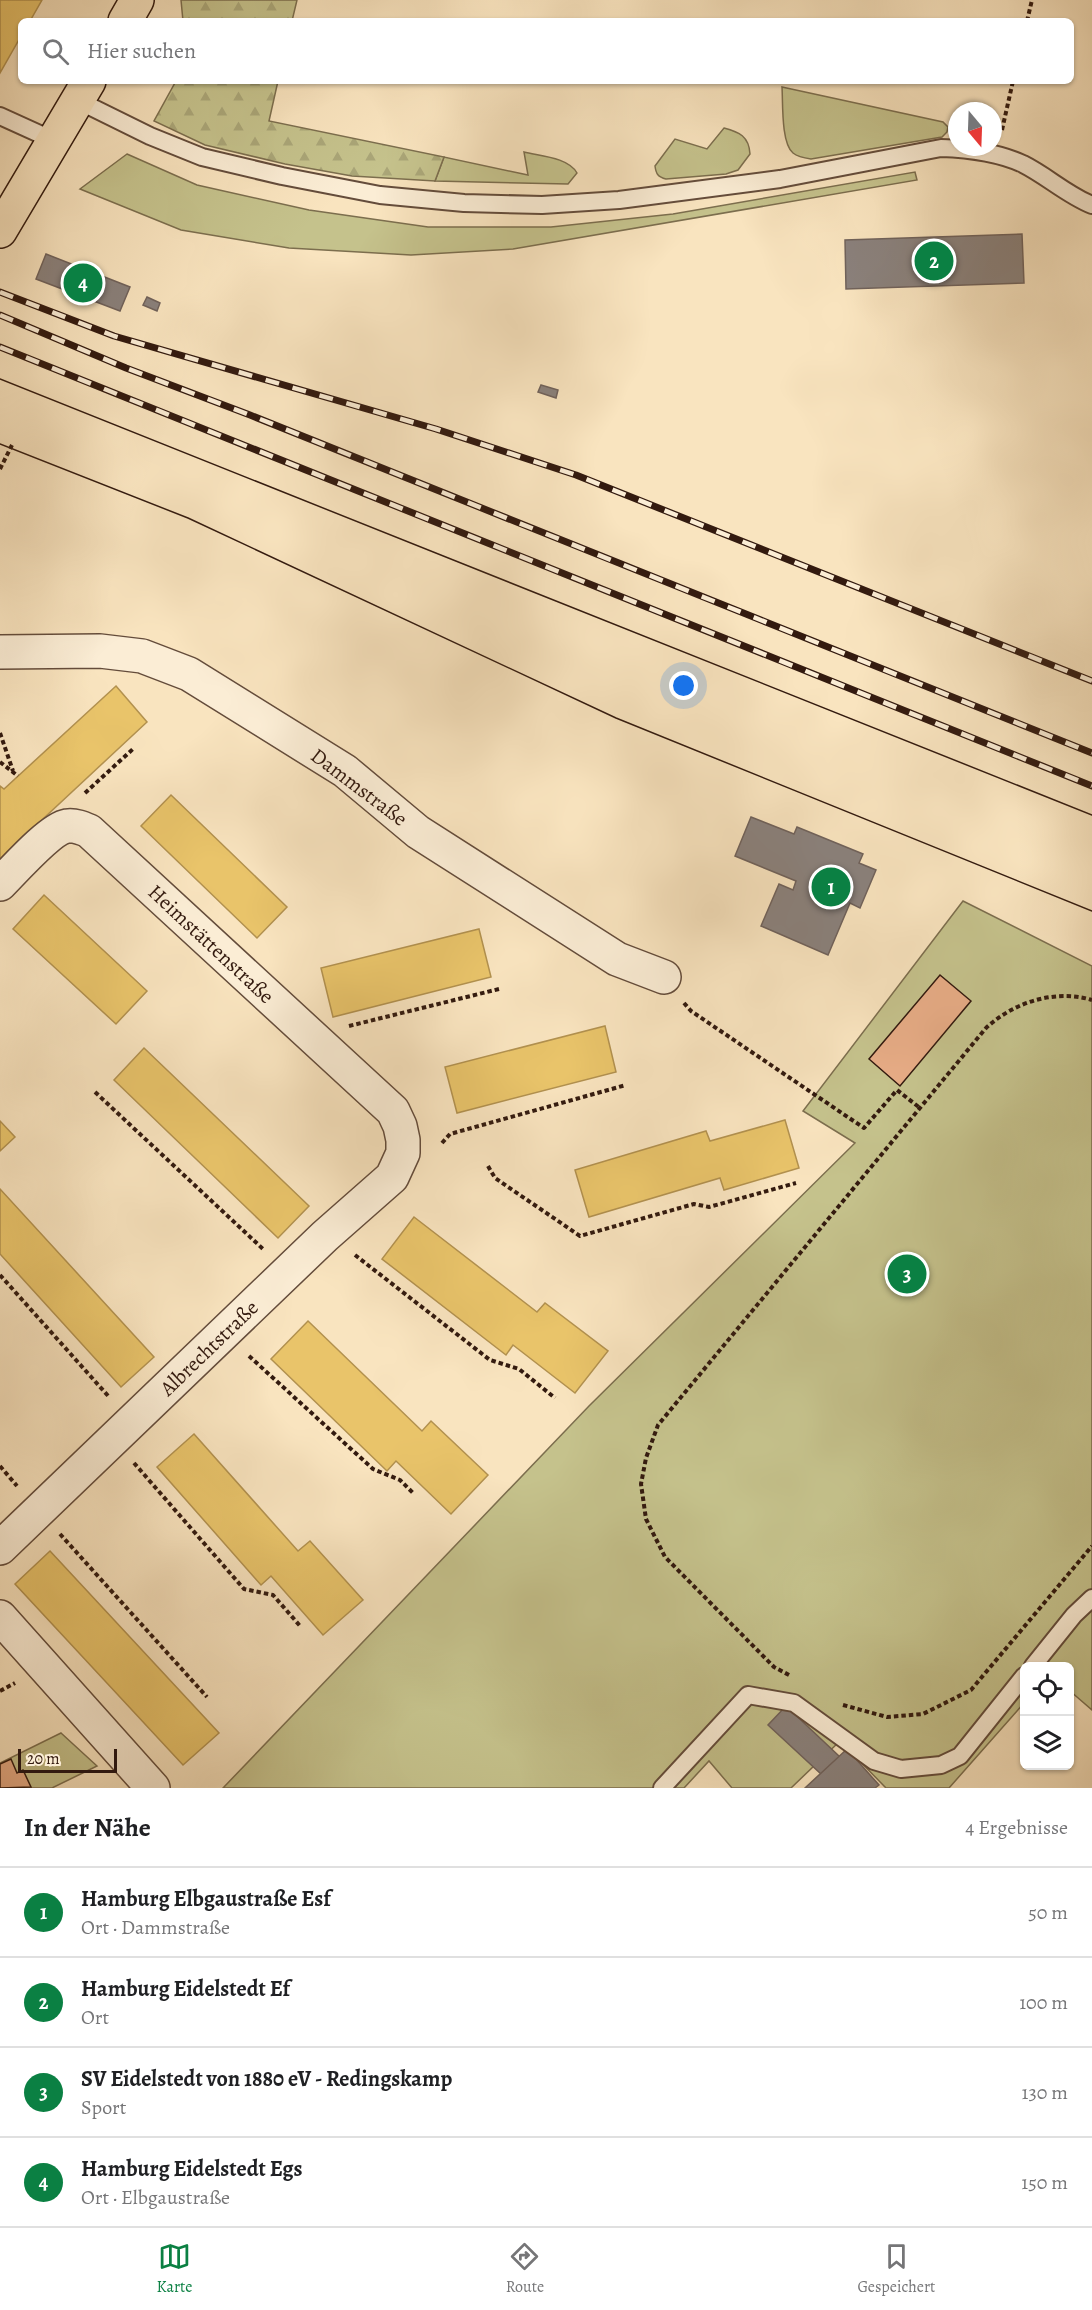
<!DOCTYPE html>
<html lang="de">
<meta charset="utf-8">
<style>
:root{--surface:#fff;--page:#f2f2f2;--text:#202124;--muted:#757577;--line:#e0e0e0;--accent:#0b8043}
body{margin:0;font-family:Alegreya,serif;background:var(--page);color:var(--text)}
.controls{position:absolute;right:18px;bottom:18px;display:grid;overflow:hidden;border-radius:9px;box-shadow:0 2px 4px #0004}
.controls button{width:54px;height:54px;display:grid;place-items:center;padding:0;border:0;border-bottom:2px solid var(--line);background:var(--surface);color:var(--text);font:30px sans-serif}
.compass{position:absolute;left:948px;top:102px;width:54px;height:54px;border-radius:50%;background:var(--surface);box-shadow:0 2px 4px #0004;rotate:161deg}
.scale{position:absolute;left:18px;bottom:15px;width:99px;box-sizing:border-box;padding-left:6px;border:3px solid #331a0f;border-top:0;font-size:16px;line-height:21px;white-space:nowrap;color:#331a0f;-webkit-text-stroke:4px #fbedd5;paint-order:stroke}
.you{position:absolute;left:684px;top:686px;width:21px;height:21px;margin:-15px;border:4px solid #fff;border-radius:50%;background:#1a73e8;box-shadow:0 0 0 9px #1a73e833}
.badge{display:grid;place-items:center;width:39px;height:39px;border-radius:50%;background:var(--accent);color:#fff;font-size:20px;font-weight:700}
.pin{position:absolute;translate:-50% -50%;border:3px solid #fff;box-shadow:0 2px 6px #0006}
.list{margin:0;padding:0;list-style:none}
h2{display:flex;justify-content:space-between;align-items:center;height:78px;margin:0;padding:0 24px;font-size:26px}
h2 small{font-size:20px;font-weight:400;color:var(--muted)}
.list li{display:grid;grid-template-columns:39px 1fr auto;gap:18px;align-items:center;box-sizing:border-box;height:90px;padding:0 24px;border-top:2px solid var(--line)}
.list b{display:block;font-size:22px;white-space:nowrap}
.list p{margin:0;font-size:20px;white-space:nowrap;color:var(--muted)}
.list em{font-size:20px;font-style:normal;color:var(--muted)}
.icon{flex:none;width:33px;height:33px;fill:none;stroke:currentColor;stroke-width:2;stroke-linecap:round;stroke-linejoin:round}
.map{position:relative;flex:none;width:1092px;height:1788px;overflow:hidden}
.search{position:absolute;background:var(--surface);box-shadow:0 2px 4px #0004;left:18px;right:18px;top:18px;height:66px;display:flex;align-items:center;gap:15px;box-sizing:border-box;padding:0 21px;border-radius:9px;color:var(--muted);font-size:22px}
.sheet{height:438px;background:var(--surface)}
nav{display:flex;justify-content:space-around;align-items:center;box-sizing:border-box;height:84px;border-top:2px solid var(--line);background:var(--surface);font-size:16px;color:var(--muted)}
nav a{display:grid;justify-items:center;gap:3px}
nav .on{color:var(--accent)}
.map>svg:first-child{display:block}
</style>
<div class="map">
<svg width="1092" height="1788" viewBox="0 0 1092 1788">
<defs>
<pattern id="forest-firs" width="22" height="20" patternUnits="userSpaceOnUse" patternTransform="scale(1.5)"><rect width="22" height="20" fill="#c5c28c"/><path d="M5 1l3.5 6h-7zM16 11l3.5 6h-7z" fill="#aaa678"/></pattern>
</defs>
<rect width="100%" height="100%" fill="#f9e4bf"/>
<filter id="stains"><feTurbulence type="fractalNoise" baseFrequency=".00333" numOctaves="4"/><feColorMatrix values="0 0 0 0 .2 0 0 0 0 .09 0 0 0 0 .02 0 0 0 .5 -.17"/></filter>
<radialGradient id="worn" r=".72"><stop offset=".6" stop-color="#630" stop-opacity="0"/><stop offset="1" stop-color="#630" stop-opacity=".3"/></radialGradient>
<g fill="#c5c28c" stroke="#7c6e4e" stroke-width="1.5">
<path d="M782 87 943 122 948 127 947 132 942 137 811 159C804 158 798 157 793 153 781 143 783 103 782 87Z"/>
<path d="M724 128C739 132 749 136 750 154L738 170 726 174 666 179C658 177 656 174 655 166L675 139 707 149Z"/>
<path d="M524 152C539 156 568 157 577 173L568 184 435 181 444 157 528 175Z"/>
<path d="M127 154 197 185 309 210 428 227H551L673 214 915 172 917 180 513 249 411 255 289 248 181 230 80 189Z"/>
<path d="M963 901 1092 966V1710L1070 1691V1666H1024V1703L949 1788H886L840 1741 791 1788H732L709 1761 684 1788H223L589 1406 855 1143 803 1111Z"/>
<path d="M61 1733 97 1766 52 1788H0V1763Z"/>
</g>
<g fill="url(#forest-firs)" stroke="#7c6e4e" stroke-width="1.5">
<path d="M181 0H297L292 21H183Z"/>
<path d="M176 81H278L269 121 444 157 435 181 352 176 285 164 205 145 154 121Z"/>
</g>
<g fill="#e9c46a" stroke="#b2914f" stroke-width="1.5">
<path d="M0 0H42L30 21H21V36L0 73Z"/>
<path d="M116 686 147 722 0 859V786L4 789Z"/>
<path d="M171 795 287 907 257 938 141 826Z"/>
<path d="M44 895 147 991 116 1024 13 929Z"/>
<path d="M479 929 491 977 333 1017 321 968Z"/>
<path d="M605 1026 616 1072 457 1113 445 1067Z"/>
<path d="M144 1048 309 1206 278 1238 114 1080Z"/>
<path d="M785 1120 799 1168 724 1190 720 1178 589 1217 575 1170 706 1131 710 1141Z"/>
<path d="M0 1121 15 1137 0 1151Z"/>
<path d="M0 1189 154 1357 121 1387 0 1254Z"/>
<path d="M414 1217 537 1312 545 1303 608 1351 575 1393 513 1345 506 1355 382 1259Z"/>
<path d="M308 1321 422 1431 431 1421 488 1475 451 1514 396 1461 387 1471 271 1359Z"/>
<path d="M194 1434 298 1551 310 1541 363 1600 323 1635 271 1576 261 1585 157 1467Z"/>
<path d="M50 1551 219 1733 183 1765 15 1584Z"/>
</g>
<g fill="#8a817c" stroke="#70625b" stroke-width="1.5">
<path d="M1022 234 1024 283 846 289 845 240Z"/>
<path d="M46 254 130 287 120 311 36 279Z"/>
<path d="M147 297 160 303 157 311 143 305Z"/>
<path d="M541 385 558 390 556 398 538 392Z"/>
<path d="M751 817 794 834 797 827 863 854 859 863 876 870 860 908 850 903 828 955 761 926 779 884 793 890 796 881 735 856Z"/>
<path d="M786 1706 840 1757 821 1774 768 1725Z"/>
<path d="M847 1749 879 1785 875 1788H805Z"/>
</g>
<g fill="#e7ac86" stroke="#331a0f" stroke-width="1.5">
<path d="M940 975 971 1001 900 1086 869 1059Z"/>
<path d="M11 1759 17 1773 23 1770 31 1787 0 1788V1764Z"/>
</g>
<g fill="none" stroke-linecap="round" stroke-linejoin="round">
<defs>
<g id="lane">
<path d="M77 100 150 136 202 157 282 176 380 195 464 203 542 205 619 200 780 179 941 148C969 149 997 152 1023 164 1047 176 1067 195 1092 205"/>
<path d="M0 116 55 141"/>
<path d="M1033 1666 1074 1615 1092 1598"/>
<path d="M662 1788 748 1695 794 1703 874 1761 901 1769 941 1765 960 1756 1024 1676"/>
</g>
<g id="street">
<path d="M0 652 100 651 142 656 189 674 345 771 418 832 617 959 664 977"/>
<path d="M0 884C14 870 50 829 67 826 75 825 82 828 89 831L393 1111 400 1126 403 1140V1153L392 1177 325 1236 0 1548"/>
<path d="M0 1617 153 1788"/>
</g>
<g id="primary">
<path d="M125 21 137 0"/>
<path d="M0 231 89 81"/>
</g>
</defs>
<use href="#lane" stroke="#644c3b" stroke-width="20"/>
<use href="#street" stroke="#644c3b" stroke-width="36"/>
<use href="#primary" stroke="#331a0f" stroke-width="36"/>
<g stroke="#331a0f" stroke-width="4" stroke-dasharray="4.5 3" stroke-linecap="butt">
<path d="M1027 21 1032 0"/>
<path d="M1002 130 1013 81"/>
<path d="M0 469 12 445"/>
<path d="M0 733 13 771"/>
<path d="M0 762 18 776"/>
<path d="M85 793 134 748"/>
<path d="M684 1003 691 1011 864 1128 897 1090 920 1108"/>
<path d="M349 1026 499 989"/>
<path d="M95 1092 263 1249"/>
<path d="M442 1143 450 1134 626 1085"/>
<path d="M488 1166 495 1178 580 1236 694 1204 709 1207 796 1183"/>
<path d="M355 1255 490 1360 519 1369 555 1398"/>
<path d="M0 1275 110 1398"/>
<path d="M249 1356 373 1469 400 1480 413 1493"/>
<path d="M134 1463 244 1589 273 1595 301 1627"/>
<path d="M0 1466 17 1486"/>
<path d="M60 1534 207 1697"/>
<path d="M789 1675 774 1667 665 1557 646 1519 641 1484 646 1458 658 1425 986 1028C1014 1002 1055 989 1092 1000"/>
<path d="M0 1691 15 1683"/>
<path d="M843 1705 887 1717 923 1714 971 1690 1092 1546"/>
</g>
<use href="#lane" stroke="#fbedd5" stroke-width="16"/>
<use href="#street" stroke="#fbedd5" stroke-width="33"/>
<use href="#primary" stroke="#f9e4bf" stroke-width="33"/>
<g stroke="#331a0f" stroke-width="1.5">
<path d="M0 379 1092 815"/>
<path d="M0 444 188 518 616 718 1092 911"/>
</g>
<defs>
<g id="rail">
<path d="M0 292 114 336 436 429 576 475 1092 681"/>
<path d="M0 315 126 368 250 415 1092 753"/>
<path d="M0 347 1092 786"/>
</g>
</defs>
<use href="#rail" stroke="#331a0f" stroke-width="7"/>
<use href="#rail" stroke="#fbedd5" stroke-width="4.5" stroke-dasharray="14" stroke-linecap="butt"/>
</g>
<g text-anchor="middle" stroke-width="6" stroke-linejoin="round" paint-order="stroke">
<g font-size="21" fill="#331a0f" stroke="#fbedd5">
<text transform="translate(359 787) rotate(37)" y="7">Dammstraße</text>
<text transform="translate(211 944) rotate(43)" y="7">Heimstättenstraße</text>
<text transform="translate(209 1348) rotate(-44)" y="7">Albrechtstraße</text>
</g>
</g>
<rect width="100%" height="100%" filter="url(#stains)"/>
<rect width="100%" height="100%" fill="url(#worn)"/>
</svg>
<div class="controls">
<button><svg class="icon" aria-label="locate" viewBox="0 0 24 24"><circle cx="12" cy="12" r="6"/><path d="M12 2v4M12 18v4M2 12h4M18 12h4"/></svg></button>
<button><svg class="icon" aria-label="layers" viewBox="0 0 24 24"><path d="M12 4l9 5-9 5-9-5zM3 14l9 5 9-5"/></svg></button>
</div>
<svg class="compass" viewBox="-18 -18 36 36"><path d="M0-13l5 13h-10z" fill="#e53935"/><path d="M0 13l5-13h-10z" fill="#757577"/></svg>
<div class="scale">20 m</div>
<div class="you"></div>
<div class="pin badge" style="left:831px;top:887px">1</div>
<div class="pin badge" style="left:934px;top:261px">2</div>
<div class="pin badge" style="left:907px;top:1274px">3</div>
<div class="pin badge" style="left:83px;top:283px">4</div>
<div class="search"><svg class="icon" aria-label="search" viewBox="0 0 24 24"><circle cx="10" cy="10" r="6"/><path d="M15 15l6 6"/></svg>Hier suchen</div>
</div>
<section class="sheet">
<h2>In der Nähe<small>4 Ergebnisse</small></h2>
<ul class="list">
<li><span class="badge">1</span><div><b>Hamburg Elbgaustraße Esf</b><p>Ort · Dammstraße</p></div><em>50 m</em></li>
<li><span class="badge">2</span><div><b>Hamburg Eidelstedt Ef</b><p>Ort</p></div><em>100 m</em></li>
<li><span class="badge">3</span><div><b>SV Eidelstedt von 1880 eV - Redingskamp</b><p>Sport</p></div><em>130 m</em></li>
<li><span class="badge">4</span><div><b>Hamburg Eidelstedt Egs</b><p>Ort · Elbgaustraße</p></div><em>150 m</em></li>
</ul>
</section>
<nav>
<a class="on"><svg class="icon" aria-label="map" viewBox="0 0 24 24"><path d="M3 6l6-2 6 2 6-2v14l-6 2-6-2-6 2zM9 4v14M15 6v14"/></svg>Karte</a>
<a><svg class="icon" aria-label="directions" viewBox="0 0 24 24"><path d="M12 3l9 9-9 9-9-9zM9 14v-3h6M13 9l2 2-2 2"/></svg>Route</a>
<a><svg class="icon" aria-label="saved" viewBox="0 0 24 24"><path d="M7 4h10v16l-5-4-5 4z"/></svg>Gespeichert</a>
</nav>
